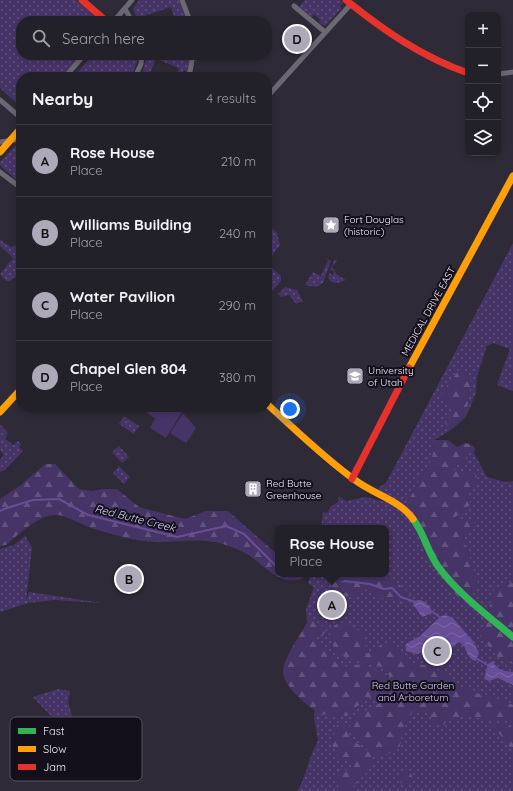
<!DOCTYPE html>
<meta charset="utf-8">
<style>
:root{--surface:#222029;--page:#2a2831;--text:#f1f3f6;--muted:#a2a3a8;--line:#3f3e46;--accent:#ada9b8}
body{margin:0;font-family:Quicksand,sans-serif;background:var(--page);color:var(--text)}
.controls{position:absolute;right:12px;top:12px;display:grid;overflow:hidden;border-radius:8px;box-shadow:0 2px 6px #0003}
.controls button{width:36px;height:36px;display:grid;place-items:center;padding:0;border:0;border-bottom:1px solid var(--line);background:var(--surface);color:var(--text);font:20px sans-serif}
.you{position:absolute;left:290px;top:409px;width:14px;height:14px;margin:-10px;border:3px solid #fff;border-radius:50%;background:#1a73e8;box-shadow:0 0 0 6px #1a73e833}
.badge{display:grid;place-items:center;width:26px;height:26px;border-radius:50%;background:var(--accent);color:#111;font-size:13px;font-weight:700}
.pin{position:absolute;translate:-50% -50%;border:2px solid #fff;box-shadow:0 1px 4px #0006}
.popup{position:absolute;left:275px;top:525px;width:114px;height:52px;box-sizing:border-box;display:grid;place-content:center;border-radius:8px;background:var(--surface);filter:drop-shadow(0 1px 3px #0005);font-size:13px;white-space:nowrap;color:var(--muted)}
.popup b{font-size:15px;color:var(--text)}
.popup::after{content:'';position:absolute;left:50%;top:100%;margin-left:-8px;border:8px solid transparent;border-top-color:var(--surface)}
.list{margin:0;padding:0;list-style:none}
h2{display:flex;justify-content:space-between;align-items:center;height:52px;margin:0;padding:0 16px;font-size:17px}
h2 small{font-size:13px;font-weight:400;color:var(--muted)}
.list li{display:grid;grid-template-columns:26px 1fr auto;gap:12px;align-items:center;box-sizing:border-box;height:72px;padding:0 16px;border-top:1px solid var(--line)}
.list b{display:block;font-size:15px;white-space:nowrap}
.list p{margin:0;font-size:13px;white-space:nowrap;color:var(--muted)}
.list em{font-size:13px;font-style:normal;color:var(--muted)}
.icon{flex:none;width:22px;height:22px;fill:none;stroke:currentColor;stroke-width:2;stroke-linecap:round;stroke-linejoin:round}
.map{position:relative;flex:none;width:513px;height:791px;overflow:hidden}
.search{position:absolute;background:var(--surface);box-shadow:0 2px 6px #0003;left:16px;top:16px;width:256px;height:44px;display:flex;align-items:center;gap:10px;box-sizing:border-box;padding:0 14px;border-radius:16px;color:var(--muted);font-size:15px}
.panel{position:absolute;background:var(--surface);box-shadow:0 2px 6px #0003;left:16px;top:72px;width:256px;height:340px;border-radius:16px}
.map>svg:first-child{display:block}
</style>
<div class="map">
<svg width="513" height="791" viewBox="0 0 513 791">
<defs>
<pattern id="green-dots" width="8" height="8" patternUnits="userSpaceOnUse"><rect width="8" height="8" fill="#463467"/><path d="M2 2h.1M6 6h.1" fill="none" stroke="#61527e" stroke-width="1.8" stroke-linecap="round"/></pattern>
<pattern id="forest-firs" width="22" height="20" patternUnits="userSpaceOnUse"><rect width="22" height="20" fill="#463467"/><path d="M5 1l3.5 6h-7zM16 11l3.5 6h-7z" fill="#61527e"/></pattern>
<pattern id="water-waves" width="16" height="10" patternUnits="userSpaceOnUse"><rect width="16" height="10" fill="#674e97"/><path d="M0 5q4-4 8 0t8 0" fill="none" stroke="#7d68a7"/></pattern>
</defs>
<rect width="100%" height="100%" fill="#2e2a37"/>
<g fill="url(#green-dots)">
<path d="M0 0H76L100 21H21V55H81L62 77H21V107L0 88Z"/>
<path d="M139 0H179L187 21H170L175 19 171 7 144 16 146 21H138L133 9Z"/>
<path d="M305 0H340L343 3 340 6 342 8 325 26 319 23 320 20 314 14 312 17 299 7Z"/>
<path d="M93 55H139V58L131 77H73Z"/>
<path d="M147 55H190L188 73 184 70 180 77H176L179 68 156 59 150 73 161 77H141Z"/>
<path d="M16 145 21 146V185L0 165V162Z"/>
<path d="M267 224 277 233 280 245 272 256 267 258Z"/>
<path d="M0 240 11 247 21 245V272L10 281H6L0 274 13 258 0 246Z"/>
<path d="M513 243V391L497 385 510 349 493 343 487 346 477 376 476 393 466 417 471 382 458 409 446 423 451 430 434 440 432 459 401 512 410 518 418 531 426 556 453 592 479 587 463 537 475 521 453 518 449 469 466 461V455L475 450 474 453 487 477 505 482 513 481V582L494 589 513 650V791H297C307 776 308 757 318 741L314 718 315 710C302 700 287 690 283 672L285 663 307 623 306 609 314 587 308 583 311 574H386V528H321L323 512 327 513 331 506 338 502 339 496 346 501 366 497 385 502 378 488 386 483Z"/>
<path d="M323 256 331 261 323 283 316 287 305 285 313 272 321 276 328 260Z"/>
<path d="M335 259 337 261 332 267 337 275 346 280C340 283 332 285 328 278L330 271V274L333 275 334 271 330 270Z"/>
<path d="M272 268 281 276V281L267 297V274Z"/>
<path d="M285 287 297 290 303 301 296 304 289 295 281 297 278 294Z"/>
<path d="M124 416 139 426 134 434 119 424Z"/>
<path d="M0 424 8 433 5 439 14 445 18 441 21 444 19 447 23 451 5 470 0 472V460L4 455 0 450Z"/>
<path d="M119 446 129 457 122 463 112 452Z"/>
<path d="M119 466 130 477 124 484 113 473Z"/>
<path d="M25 536 32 547 26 602 29 592 102 603 54 600 28 603 0 612V549L14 545Z"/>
<path d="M58 689 70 691 68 702 75 726V732L49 714 33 697Z"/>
</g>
<g fill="url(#forest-firs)">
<path d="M461 367 471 382 466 417 451 430 445 423 457 409 440 396Z"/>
<path d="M434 440H448L457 447 465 443C469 444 475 445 475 450L466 455V461L450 469 475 474 480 483 469 494 470 505 454 518 475 521 463 537 479 587 464 602 453 592 426 556 418 531 410 518 401 513 432 459Z"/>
<path d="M45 464H55L79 489 92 491 104 489H117L139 507 185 519 206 511H228L278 555V574H305L303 578C283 587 268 570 253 558 246 552 232 547 223 544 201 537 176 543 154 542 133 541 111 534 91 528 84 525 64 515 57 515 39 514 19 534 6 545L0 546V499L21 485Z"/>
<path d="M328 574H343L340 578 339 586 349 595 347 597C331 593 333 589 328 574Z"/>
<path d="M347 574H377L397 583 411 595 400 604 389 599 380 598 371 589 360 591 355 596C347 591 341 587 343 577Z"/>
<path d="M513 582V664L498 657 480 636 486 621 494 589Z"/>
<path d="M313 620 319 626H323L326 629 324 634 321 637 314 636 315 645 320 644 335 662 347 667C361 661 377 668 386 680L383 690 378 696 366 698 347 716C339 715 327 716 319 713 308 707 281 684 283 670 285 656 300 635 307 623Z"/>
<path d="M344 622 363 633V643L369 649C366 654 358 655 355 661 334 657 317 626 344 622Z"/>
<path d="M383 642 394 644 406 661 431 667 453 677V681L459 688 473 690 477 694 490 695 513 705V722C502 719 495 720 485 719 470 717 455 714 443 725L434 724C432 722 432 719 430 716 427 712 423 711 419 711 402 710 403 735 400 746L388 754 378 755C370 745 354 740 349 728 355 711 373 710 385 699 397 690 392 674 381 667 374 663 364 664 358 660 364 652 376 652 383 642Z"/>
<path d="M340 720 344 722C350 740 357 744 372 754 376 773 357 777 351 791H336V789L339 783 335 778 342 768 350 772 354 764 340 759 331 743 338 723Z"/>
<path d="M491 723 513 727V751Z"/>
<circle cx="405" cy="777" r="7"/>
</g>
<g fill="#463467">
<path d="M148 407H175L182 412 166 438 150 428 155 419 158 421 145 411Z"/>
<path d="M183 413 196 428 186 443 170 433Z"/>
</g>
<g fill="url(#water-waves)">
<path d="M418 600C424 600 431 606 432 613L422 617 413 604 415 601Z"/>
<path d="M444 615 452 617 472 640 479 652 476 661C467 659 466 649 463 642L460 641 441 656 439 647 417 654 406 651V644L420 636 440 617Z"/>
<path d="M493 661C496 670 505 671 513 672V685L498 678 489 681 484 679 488 664Z"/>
</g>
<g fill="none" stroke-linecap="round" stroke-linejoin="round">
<g stroke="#674e97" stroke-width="2">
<path d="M0 511 7 508 33 500 59 499 88 515 177 537 226 526 244 534 278 568"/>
<path d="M344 581 370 584 384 589 392 588 401 597 415 602"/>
<path d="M430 610 441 618"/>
<path d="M458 639 466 647"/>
<path d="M476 658 489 666"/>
</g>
<g stroke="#6b6873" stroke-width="5">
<path d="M182 0 190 21"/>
<path d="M294 6 325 32"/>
<path d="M125 9 132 21"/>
<path d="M114 21 132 0"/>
<path d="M498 74 513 72"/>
<path d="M65 77 84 55"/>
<path d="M135 77 141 64 142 55"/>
<path d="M189 77 193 55"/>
<path d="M267 97 351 4"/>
<path d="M0 100 21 118"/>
<path d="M0 142 21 139"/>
<path d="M0 172 21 188"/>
</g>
<path stroke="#30b455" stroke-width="7" d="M413 519C424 533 427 550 437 565 457 593 487 615 513 637"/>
<g stroke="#ff9f0a" stroke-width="7">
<path d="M0 152 21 128"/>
<path d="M409 368 513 176"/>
<path d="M267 404C296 430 324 458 355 480 373 494 400 500 413 519"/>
<path d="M0 412 21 389"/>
</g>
<g stroke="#e5322d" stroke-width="7">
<path d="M82 0 106 21"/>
<path d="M346 0C383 30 422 57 468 73"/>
<path d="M352 479 409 368"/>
</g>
</g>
<defs>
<symbol id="sight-square" viewBox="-11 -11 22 22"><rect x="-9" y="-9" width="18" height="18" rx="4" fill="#ada9b8" stroke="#13101b"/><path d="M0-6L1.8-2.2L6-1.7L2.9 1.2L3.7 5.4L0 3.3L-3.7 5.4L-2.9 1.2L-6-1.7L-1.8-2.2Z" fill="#fff"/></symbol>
<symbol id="university-square" viewBox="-11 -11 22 22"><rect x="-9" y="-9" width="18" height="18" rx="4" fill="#ada9b8" stroke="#13101b"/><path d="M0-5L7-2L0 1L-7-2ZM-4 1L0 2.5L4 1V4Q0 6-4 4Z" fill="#fff"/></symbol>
<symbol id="building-square" viewBox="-11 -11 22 22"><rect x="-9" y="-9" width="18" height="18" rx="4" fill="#ada9b8" stroke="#13101b"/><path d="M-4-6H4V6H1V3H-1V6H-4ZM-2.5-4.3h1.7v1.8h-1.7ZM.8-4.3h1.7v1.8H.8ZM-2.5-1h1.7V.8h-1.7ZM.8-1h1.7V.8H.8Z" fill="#fff"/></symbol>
</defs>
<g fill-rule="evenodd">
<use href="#sight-square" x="321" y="215" width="20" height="20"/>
<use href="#university-square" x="345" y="366" width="20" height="20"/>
<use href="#building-square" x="243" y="479" width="20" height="20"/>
</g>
<g text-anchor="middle" stroke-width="4" stroke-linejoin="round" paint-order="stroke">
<g font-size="10" fill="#f1edfe" stroke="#13101b" text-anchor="start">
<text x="344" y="223">Fort Douglas<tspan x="344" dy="12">(historic)</tspan></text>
<text x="368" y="374">University<tspan x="368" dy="12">of Utah</tspan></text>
<text x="266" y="487">Red Butte<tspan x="266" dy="12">Greenhouse</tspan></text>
</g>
<g font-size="10" fill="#f1edfe" stroke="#13101b">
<text transform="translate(428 311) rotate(-61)" y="4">MEDICAL DRIVE EAST</text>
</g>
<g font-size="10" fill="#d7cbf7" stroke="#13101b">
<text x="413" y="689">Red Butte Garden<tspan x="413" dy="12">and Arboretum</tspan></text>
</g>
<g font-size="11" font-style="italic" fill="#d9cdf8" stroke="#13101b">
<text transform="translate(135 518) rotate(14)" y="4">Red Butte Creek</text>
</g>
</g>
<rect x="10" y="717" width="132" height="64" rx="6" fill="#13101b" stroke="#56525f" stroke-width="1"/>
<rect x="18" y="728" width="18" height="6" fill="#30b455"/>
<rect x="18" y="746" width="18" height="6" fill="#ff9f0a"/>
<rect x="18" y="764" width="18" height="6" fill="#e5322d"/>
<g font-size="11" fill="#f1edfe">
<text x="43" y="735">Fast</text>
<text x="43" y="753">Slow</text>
<text x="43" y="771">Jam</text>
</g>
</svg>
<div class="controls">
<button>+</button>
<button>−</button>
<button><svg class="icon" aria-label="locate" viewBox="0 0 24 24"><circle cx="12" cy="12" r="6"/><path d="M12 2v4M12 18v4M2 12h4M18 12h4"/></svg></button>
<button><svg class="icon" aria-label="layers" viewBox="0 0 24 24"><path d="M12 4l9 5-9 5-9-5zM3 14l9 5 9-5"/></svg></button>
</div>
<div class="you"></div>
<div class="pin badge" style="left:332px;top:605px">A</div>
<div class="popup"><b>Rose House</b>Place</div>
<div class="pin badge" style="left:129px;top:579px">B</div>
<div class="pin badge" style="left:437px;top:651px">C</div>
<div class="pin badge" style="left:297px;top:39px">D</div>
<div class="search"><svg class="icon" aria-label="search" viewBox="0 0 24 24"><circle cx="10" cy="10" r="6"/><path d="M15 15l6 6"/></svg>Search here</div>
<section class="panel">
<h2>Nearby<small>4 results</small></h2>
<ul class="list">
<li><span class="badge">A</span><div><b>Rose House</b><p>Place</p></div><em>210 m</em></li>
<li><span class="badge">B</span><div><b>Williams Building</b><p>Place</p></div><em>240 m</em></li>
<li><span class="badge">C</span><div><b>Water Pavilion</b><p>Place</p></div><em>290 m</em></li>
<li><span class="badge">D</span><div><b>Chapel Glen 804</b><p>Place</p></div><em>380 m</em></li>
</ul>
</section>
</div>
